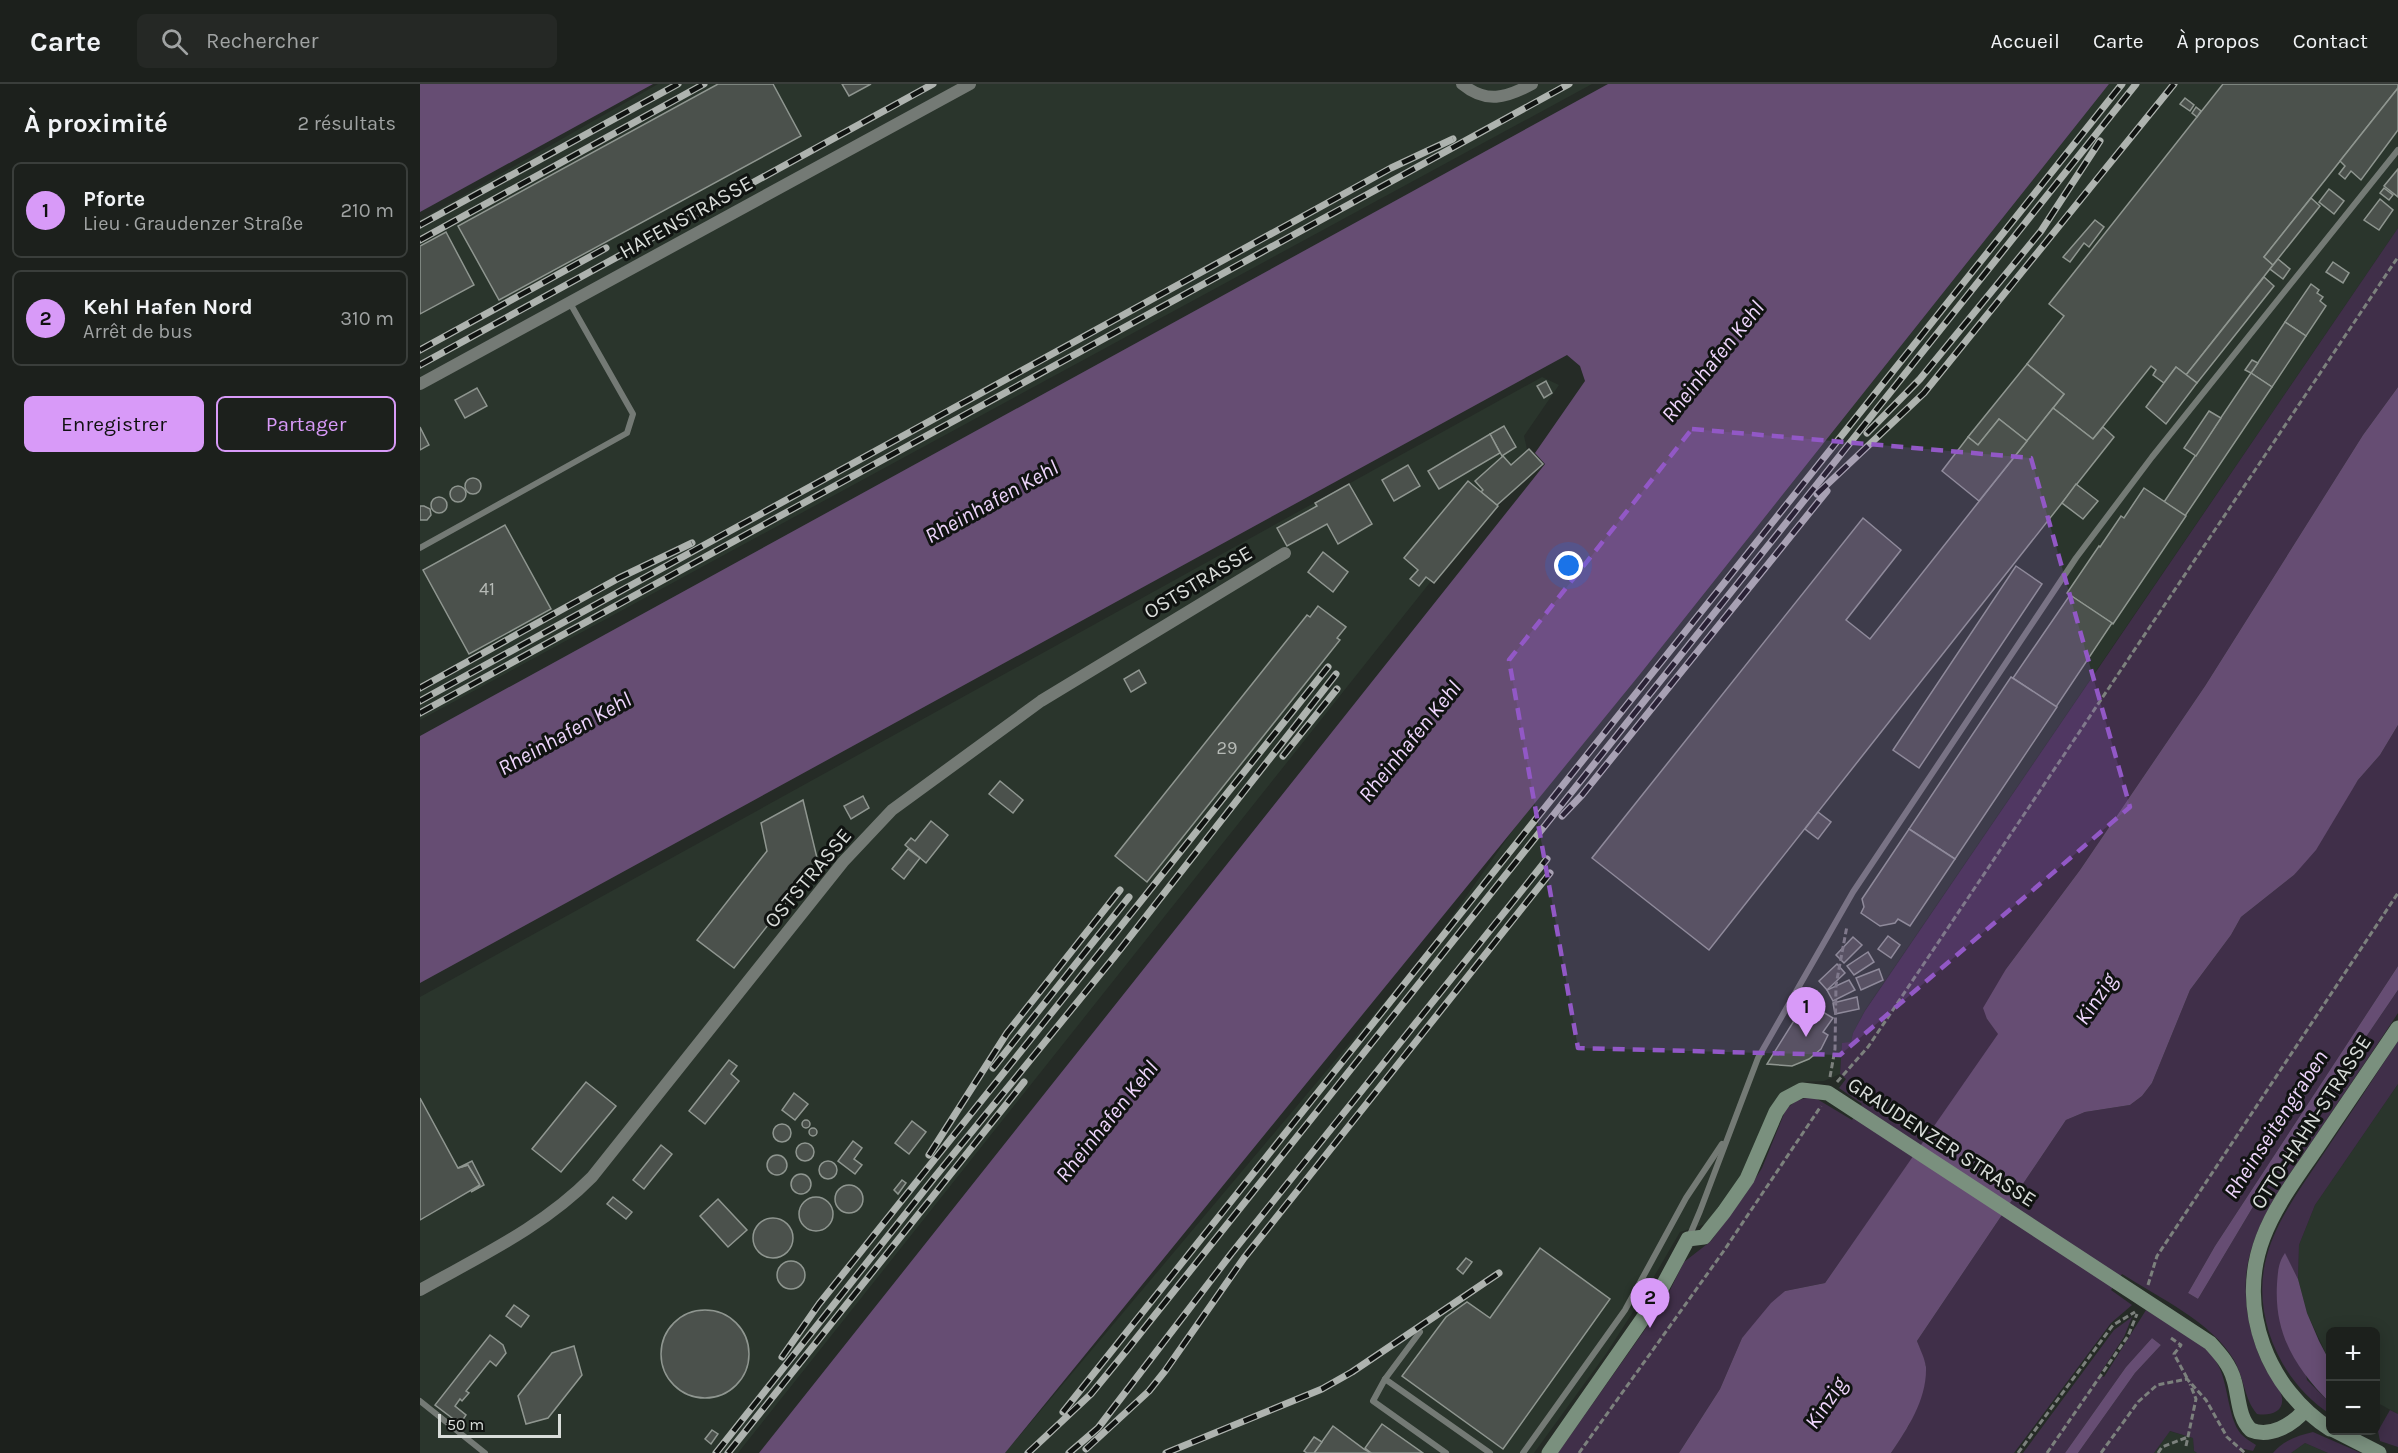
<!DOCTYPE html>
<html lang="fr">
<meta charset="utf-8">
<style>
:root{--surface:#1c201c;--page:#252825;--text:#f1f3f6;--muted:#a0a3a3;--line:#3a3e3b;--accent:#d89af8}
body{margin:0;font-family:Karla,sans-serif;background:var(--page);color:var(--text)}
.controls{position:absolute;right:18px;bottom:18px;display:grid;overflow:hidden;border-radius:9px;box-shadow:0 3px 15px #0003}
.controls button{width:54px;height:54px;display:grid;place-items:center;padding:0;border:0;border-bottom:2px solid var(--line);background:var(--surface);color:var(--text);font:30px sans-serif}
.scale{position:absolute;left:18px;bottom:15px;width:123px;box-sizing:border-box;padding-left:6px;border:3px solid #d9ddda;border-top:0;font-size:16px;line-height:21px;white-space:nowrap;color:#d9ddda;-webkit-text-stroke:4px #101311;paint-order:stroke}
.you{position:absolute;left:1149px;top:482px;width:21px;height:21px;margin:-15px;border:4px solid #fff;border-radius:50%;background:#1a73e8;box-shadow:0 0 0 9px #1a73e833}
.badge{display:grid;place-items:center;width:39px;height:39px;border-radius:50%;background:var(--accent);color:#111;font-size:20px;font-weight:700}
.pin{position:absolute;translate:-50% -50px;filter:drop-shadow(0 2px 3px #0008)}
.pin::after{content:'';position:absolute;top:32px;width:21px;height:18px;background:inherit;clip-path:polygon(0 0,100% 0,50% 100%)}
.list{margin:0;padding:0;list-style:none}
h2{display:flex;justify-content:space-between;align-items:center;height:78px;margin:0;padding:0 24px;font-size:26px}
h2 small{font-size:20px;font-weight:400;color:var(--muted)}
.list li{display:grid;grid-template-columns:39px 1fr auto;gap:18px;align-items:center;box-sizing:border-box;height:96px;margin:0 12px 12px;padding:0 12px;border:2px solid var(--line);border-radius:9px}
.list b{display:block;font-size:22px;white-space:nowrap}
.list p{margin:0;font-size:20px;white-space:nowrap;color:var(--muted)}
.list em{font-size:20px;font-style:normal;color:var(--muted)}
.actions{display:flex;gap:12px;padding:18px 24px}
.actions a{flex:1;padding:14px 0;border:2px solid var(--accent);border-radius:9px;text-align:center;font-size:21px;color:var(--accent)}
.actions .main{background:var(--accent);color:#111}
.icon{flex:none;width:33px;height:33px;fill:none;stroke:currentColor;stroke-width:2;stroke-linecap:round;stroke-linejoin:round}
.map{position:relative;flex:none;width:1978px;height:1369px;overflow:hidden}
header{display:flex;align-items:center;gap:36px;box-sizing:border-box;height:84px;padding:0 30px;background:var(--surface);border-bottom:2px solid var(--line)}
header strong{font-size:28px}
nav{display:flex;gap:33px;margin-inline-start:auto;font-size:21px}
.search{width:420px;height:54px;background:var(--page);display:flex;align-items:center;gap:15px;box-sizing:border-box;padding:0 21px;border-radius:9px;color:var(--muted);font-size:22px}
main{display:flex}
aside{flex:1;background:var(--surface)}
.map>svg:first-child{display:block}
</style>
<header>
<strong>Carte</strong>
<div class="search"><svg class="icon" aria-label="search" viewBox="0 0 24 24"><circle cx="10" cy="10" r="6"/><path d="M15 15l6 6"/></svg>Rechercher</div>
<nav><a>Accueil</a><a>Carte</a><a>À propos</a><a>Contact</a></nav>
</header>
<main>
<aside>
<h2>À proximité<small>2 résultats</small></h2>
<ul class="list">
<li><span class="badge">1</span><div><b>Pforte</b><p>Lieu · Graudenzer Straße</p></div><em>210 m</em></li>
<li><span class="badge">2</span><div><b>Kehl Hafen Nord</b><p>Arrêt de bus</p></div><em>310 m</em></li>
</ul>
<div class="actions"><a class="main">Enregistrer</a><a>Partager</a></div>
</aside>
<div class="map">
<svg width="1978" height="1369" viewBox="0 0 1978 1369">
<rect width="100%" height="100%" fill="#252b26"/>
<g fill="#2a352c">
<path d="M238 0H1172L0 636V136Z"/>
<path d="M1689 0H1978V144L1445 926 1433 949 1431 959 1422 960 1420 990 1404 997 1382 998 1366 1006 1354 1018 1320 1096 1289 1139 1260 1148 1218 1220 1186 1270 1114 1369H585L1009 865 1098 739 1221 589Z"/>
<path d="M1122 293 1139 301 1104 352 1109 374 318 1369H0V913Z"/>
<path d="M1978 1000V1330L1956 1318V1248H1910V1278L1887 1229 1878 1195 1879 1161 1895 1121Z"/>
<path d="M1749 1347 1773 1354 1774 1367 1777 1369H1734Z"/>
<path d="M1885 1359 1908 1369H1871Z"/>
</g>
<g fill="#402f49">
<path d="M1978 144V303L1943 351 1785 602 1660 786 1586 885 1567 935 1579 950 1561 976 1405 1199 1365 1207 1322 1254 1300 1305 1259 1369H1138L1243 1220 1264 1178 1291 1157 1325 1111 1342 1084 1366 1025 1376 1017 1392 1012 1432 1036 1442 1020 1419 1004 1426 995 1420 990 1422 959 1431 958 1433 949 1445 927Z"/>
<path d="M1978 641V882L1795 1162 1768 1209 1778 1215 1852 1091 1978 906V929C1952 969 1925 1008 1899 1047 1869 1092 1831 1138 1826 1193 1824 1226 1831 1257 1846 1286 1851 1295 1861 1304 1862 1314 1864 1329 1849 1332 1837 1330 1824 1315 1824 1293 1814 1276 1793 1239 1738 1213 1702 1190L1691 1206 1712 1221 1691 1239 1594 1369H1471L1489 1341 1506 1282 1497 1257 1646 1036 1665 1028 1710 1021 1722 1012 1732 999 1770 906 1811 851 1821 833 1874 791 1938 696 1960 671Z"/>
<path d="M1978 957V1000L1895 1121 1879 1161 1878 1195 1865 1170 1887 1296 1910 1319V1330C1860 1298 1830 1230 1847 1171 1857 1136 1880 1105 1900 1075 1926 1036 1952 997 1978 957Z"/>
<path d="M1726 1226C1751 1241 1783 1253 1797 1279 1809 1299 1807 1333 1821 1350 1825 1354 1831 1358 1836 1361L1833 1367 1824 1365 1821 1369H1777L1774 1367 1773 1354 1750 1347 1734 1369H1658L1715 1289 1741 1261 1732 1254 1706 1283 1645 1369H1603L1694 1246 1712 1233 1704 1253 1679 1291 1684 1293Z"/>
<path d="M1970 1326 1978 1330V1363L1960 1357 1958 1347Z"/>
<path d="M1893 1348 1941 1369H1908L1885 1359 1871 1369H1853C1862 1357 1879 1351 1893 1348Z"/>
</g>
<g fill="#664d73">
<path d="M0 0H233L0 128Z"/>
<path d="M1188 0H1689L1221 589 585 1369H339L1125 380 1115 369 1165 297 1160 282 1147 271 0 899V652Z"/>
<path d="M1978 303V641L1960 671 1938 696 1896 766 1874 791 1821 833 1811 851 1770 906 1732 999 1722 1012 1710 1021 1665 1028 1646 1036 1497 1257C1500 1265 1505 1275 1506 1283 1507 1315 1488 1344 1471 1369H1259L1300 1305 1322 1254 1351 1219 1365 1207 1405 1199 1578 950 1567 935 1563 924 1586 885 1660 786 1785 602 1943 351Z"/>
<path d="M1978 882V906L1852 1091 1778 1215 1768 1209 1795 1162Z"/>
<path d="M1865 1169 1878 1195 1887 1229 1899 1257 1910 1278V1319C1876 1284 1854 1251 1857 1200 1858 1188 1858 1179 1865 1169Z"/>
<path d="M1732 1254 1741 1261 1715 1289 1658 1369H1645L1706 1283Z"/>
</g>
<g fill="#4b514c" stroke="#8f9690" stroke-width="1.5">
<path d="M298 0H353L381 52 79 216 38 142Z"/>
<path d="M422 0H451L429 12Z"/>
<path d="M1803 0H1978V4L1844 173 1853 181 1766 291 1756 283 1744 299 1733 291 1736 286 1731 282 1673 355 1633 324 1644 310 1607 280 1644 232 1629 220Z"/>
<path d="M1978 4V46L1941 96 1931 87 1925 95 1919 90 1925 82 1920 77Z"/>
<path d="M1765 14 1774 21 1770 27 1760 20Z"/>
<path d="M1776 23 1781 27 1777 33 1772 29Z"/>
<path d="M1978 85V113L1964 102Z"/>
<path d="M1964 104 1973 111 1969 116 1960 109Z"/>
<path d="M1909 105 1924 117 1914 130 1899 118Z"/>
<path d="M1891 114 1900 122 1853 181 1844 173Z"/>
<path d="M1960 115 1973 126 1959 146 1944 136Z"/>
<path d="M1675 136 1684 143 1669 163 1664 159 1650 178 1643 173Z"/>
<path d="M26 148 54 201 0 230V162Z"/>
<path d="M1858 175 1870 185 1863 195 1850 185Z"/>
<path d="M1913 178 1929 189 1923 199 1906 188Z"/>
<path d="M1844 193 1854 202 1777 299 1766 291Z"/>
<path d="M1891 200 1899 206 1897 209 1903 213 1900 217 1906 222 1886 252 1865 238Z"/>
<path d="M1865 238 1886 252 1852 303 1831 289Z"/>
<path d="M1832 276 1838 279 1831 289 1825 286Z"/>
<path d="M1607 280 1644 310 1607 357 1579 335 1558 361 1548 353Z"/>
<path d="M1756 283 1777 299 1746 340 1726 323Z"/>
<path d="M1831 289 1852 303 1765 432 1744 418Z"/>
<path d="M1126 297 1132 309 1124 314 1117 302Z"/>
<path d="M57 304 67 322 45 334 35 316Z"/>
<path d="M1633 324 1673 355 1683 343 1694 353 1289 866 1172 774 1443 434 1481 466 1426 536 1450 555Z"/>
<path d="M1789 327 1801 334 1776 372 1764 364Z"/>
<path d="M1579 335 1607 357 1559 417 1522 387 1548 353 1558 361Z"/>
<path d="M1084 342 1096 363 1082 372 1070 350Z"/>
<path d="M0 343 9 361 0 366Z"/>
<path d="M1070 350 1080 369 1019 405 1008 387Z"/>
<path d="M1109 365 1123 380 1077 421 1061 408 1063 406 1055 397 1083 372 1091 381Z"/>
<path d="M988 381 1000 402 974 417 962 396Z"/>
<circle cx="53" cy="402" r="8"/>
<path d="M1048 397 1078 422 1014 499 1006 493 999 502 990 495 998 486 984 474Z"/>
<path d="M929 400 952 440 918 460 907 440 867 462 857 444 897 422 895 419Z"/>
<path d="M1656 400 1678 417 1663 435 1642 419Z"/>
<circle cx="38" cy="410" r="8"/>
<path d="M1724 404 1766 432 1693 540 1647 509 1679 462 1680 463 1701 432 1704 434Z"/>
<circle cx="19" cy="421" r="8"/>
<path d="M0 422H4L10 425 11 431 7 436H0Z"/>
<path d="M85 441 131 525 49 570 3 486Z"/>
<path d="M903 468 928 488 913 508 888 488Z"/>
<path d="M1596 482 1622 500 1499 684 1473 666Z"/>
<path d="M1650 511 1692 539 1636 623 1593 594Z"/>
<path d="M898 522 926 543 917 554 920 556 727 798 695 772 887 531 890 533Z"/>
<path d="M719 586 726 599 711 608 704 595Z"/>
<path d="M1591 593 1637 623 1535 775 1489 745Z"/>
<path d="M580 697 603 716 593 729 569 710Z"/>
<path d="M443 712 449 724 431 735 424 722Z"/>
<path d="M383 716 398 778 314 884 277 856 347 767 341 739Z"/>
<path d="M1398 728 1411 738 1398 755 1385 745Z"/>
<path d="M511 737 528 751 506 779 485 761 491 754 495 757Z"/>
<path d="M1489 745 1535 775 1490 842 1478 835 1475 839 1460 842 1441 829 1444 823 1442 815Z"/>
<path d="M488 765 500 774 484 795 472 785Z"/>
<path d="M1468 852 1480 861 1471 874 1458 865Z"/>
<path d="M1433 853 1442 861 1424 879 1416 871Z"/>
<path d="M1448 868 1454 878 1434 891 1427 882Z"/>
<path d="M1417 880 1425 889 1407 906 1399 897Z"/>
<path d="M1459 885 1463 896 1441 906 1436 894Z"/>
<path d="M1429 896 1435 906 1413 917 1407 906Z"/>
<path d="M1437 913 1439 925 1415 930 1413 919Z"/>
<path d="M1391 921 1413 934 1403 948 1408 951 1401 965 1389 975 1372 982 1347 980 1377 932 1382 935Z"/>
<path d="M309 976 317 982 311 990 319 997 285 1040 269 1027Z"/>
<path d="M166 998 196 1022 141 1088 112 1065Z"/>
<path d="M374 1009 388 1020 375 1036 362 1026Z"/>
<path d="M0 1014 38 1084 48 1081 60 1101 0 1136Z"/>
<circle cx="386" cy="1040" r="4"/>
<path d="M492 1037 506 1048 489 1070 475 1059Z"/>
<circle cx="362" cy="1049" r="9"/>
<circle cx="393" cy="1048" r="4"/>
<path d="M433 1057 442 1064 434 1075 442 1081 435 1090 418 1077Z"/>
<circle cx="385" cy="1068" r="9"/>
<path d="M241 1061 252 1070 224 1105 213 1096Z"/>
<circle cx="357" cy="1081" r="10"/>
<circle cx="408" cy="1086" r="9"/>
<path d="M52 1077 64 1101 51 1108 60 1101 48 1081 38 1084Z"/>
<circle cx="381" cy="1100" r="10"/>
<path d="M482 1096 486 1099 478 1110 474 1106Z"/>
<circle cx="429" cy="1115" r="14"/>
<circle cx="396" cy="1130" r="17"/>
<path d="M193 1113 212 1128 206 1135 187 1120Z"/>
<path d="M298 1115 327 1146 308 1163 280 1132Z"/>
<circle cx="353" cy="1154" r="20"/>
<path d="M1120 1164 1190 1215 1083 1365 982 1292 1026 1233 1047 1218 1070 1234Z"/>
<path d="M1046 1174 1052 1178 1043 1190 1037 1185Z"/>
<circle cx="371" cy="1191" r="14"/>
<path d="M94 1221 109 1232 101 1243 86 1232Z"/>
<circle cx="285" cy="1270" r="44"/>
<path d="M70 1251 83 1261 86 1269 76 1282 70 1277 46 1307 49 1309 42 1317 40 1315 35 1322 46 1331 40 1340 15 1321Z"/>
<path d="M154 1262 162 1291 128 1334 106 1340 98 1312 132 1269Z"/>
<path d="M962 1340 1003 1369H951L945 1364Z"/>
<path d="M913 1342 944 1365 951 1369H894Z"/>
<path d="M292 1346 298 1350 291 1360 285 1355Z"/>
<path d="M894 1353 902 1358 894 1369H887L884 1367Z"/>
</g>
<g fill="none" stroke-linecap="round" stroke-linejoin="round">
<g stroke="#7c817d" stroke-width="3" stroke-dasharray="6 3" stroke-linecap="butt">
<path d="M1410 993 1415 965 1416 901 1427 842"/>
<path d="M1417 998 1448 963 1978 173"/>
<path d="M1728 1201 1737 1172 1978 809"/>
<path d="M1751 1254 1761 1261 1754 1270 1767 1294"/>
<path d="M1766 1362 1776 1315 1770 1300"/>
<path d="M1159 1369 1303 1168 1401 1022"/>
<path d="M1598 1369 1693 1241 1715 1228"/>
<path d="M1627 1369 1708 1252 1717 1230"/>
<path d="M1681 1369 1718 1318 1737 1301 1767 1295 1786 1316 1807 1353 1825 1369"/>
<path d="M1738 1369 1742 1363 1768 1353"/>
</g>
<g stroke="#747a75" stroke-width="6">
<path d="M0 464 207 349 213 330 150 219"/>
<path d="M1269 1153 1280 1127 1338 974 1433 808 1656 474 1732 373 1978 66"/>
<path d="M1000 1248 965 1295 953 1317 1026 1369"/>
<path d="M965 1295 1070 1369"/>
<path d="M0 1317 65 1369"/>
<path d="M1103 1369 1205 1226 1266 1114 1302 1060"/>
</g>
<g stroke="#747a75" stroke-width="12">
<path d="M1042 0C1066 20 1086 14 1112 0"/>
<path d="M0 300 550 0"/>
<path d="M0 1206C60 1172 123 1143 172 1093L423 778 472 726 621 617 865 469"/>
</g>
<g stroke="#7a907e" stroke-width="15">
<path d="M1910 1345C1848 1305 1816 1225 1843 1154 1855 1122 1877 1093 1896 1065 1924 1024 1951 984 1978 944"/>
<path d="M1914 1346 1959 1369"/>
<path d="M1129 1369 1233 1220 1268 1155 1284 1153 1304 1128 1327 1095 1356 1028 1365 1015 1382 1006 1408 1009 1790 1259C1800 1270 1810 1281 1814 1296 1819 1312 1818 1334 1831 1346 1850 1354 1872 1341 1885 1326"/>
</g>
<defs>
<g id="rail">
<path d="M0 141 258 0"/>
<path d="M0 156 284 0"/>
<path d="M0 266 186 164"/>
<path d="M0 281 513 0"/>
<path d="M1447 349 1500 295 1621 147 1680 57"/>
<path d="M1397 410 1504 309 1754 0"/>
<path d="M0 604 199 494 272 459"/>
<path d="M0 617 971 84 1033 55"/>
<path d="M0 629 1149 0"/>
<path d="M863 672 917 605"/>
<path d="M1142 732 1162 711 1407 407"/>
<path d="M573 984 709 813"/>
<path d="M509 1071 587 949 700 806"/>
<path d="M362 1273 399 1220 908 583"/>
<path d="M643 1328 1702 0"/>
<path d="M666 1365 729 1307 745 1287 824 1174 1130 789"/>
<path d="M296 1369 514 1094 695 872 916 590"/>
<path d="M308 1369 604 998"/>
<path d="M608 1369 671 1310 707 1266 1716 0"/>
<path d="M649 1369 678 1344 811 1170 1127 775"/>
<path d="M746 1369 902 1305 932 1288 1079 1189"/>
</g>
</defs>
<use href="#rail" stroke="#aeb3af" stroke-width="7"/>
<use href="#rail" stroke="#101311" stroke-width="4.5" stroke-dasharray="14" stroke-linecap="butt"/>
</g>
<path fill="#9258c6" fill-opacity="0.2" stroke="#9258c6" stroke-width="4.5" stroke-dasharray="12 8" stroke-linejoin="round" d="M1272 345 1611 374 1710 723 1420 971 1158 964 1089 576Z"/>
<g text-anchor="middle" stroke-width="6" stroke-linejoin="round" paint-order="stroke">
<g font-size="18" fill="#b6bab6">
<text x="67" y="511">41</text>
<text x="807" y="670">29</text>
</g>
<g font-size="21" fill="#d9ddda" stroke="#101311">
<text transform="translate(266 133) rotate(-29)" y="7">HAFENSTRASSE</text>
<text transform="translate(778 498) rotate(-31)" y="7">OSTSTRASSE</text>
<text transform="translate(388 794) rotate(-50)" y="7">OSTSTRASSE</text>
<text transform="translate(1891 1038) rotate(-57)" y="7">OTTO-HAHN-STRASSE</text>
<text transform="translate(1522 1058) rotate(33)" y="7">GRAUDENZER STRASSE</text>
</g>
<g font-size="22" font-style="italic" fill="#efd6fd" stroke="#101311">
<text transform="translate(1292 277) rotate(-51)" y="8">Rheinhafen Kehl</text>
<text transform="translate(571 417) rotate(-29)" y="8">Rheinhafen Kehl</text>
<text transform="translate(144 649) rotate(-29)" y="8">Rheinhafen Kehl</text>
<text transform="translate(989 657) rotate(-51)" y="8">Rheinhafen Kehl</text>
<text transform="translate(1675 915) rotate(-56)" y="8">Kinzig</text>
<text transform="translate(686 1037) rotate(-51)" y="8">Rheinhafen Kehl</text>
<text transform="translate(1855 1040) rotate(-57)" y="8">Rheinseitengraben</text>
<text transform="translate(1405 1319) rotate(-56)" y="8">Kinzig</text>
</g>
</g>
</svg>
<div class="controls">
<button>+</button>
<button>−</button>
</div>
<div class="scale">50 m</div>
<div class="you"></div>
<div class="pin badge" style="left:1386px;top:953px">1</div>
<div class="pin badge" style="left:1230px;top:1244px">2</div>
</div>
</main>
